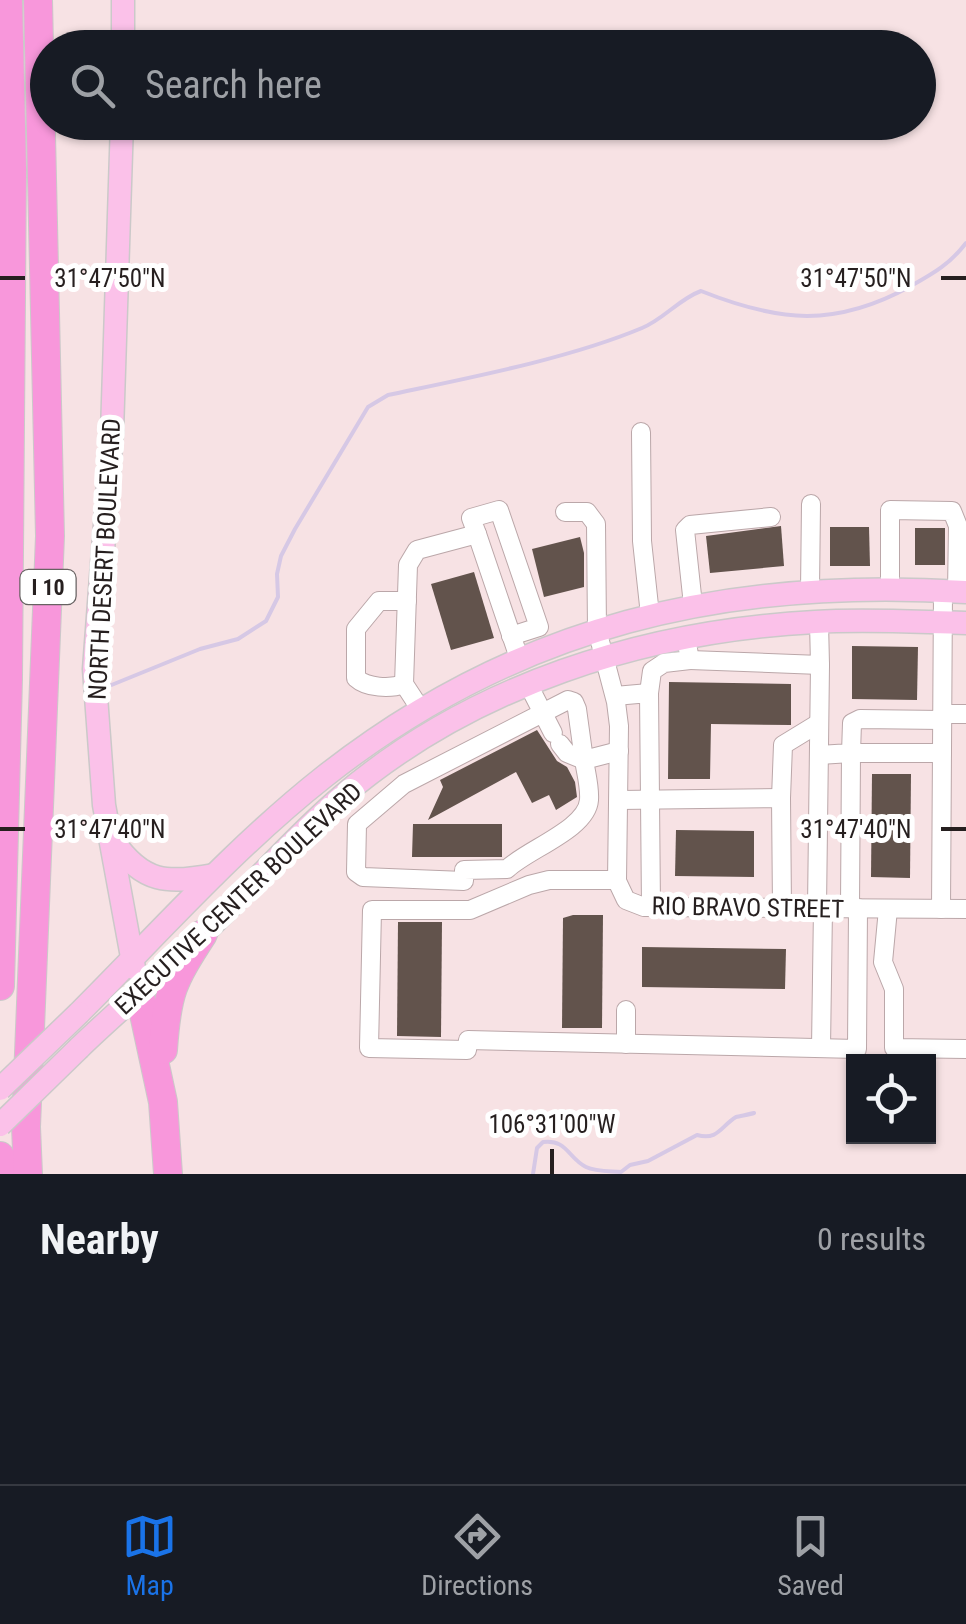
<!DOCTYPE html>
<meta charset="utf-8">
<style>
:root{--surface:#171b24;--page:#242831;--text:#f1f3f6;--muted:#9ea1a6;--line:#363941;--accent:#1a73e8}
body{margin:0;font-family:"Roboto Condensed",sans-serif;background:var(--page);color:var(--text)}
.controls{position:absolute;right:30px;bottom:30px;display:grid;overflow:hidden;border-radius:0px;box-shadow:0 2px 8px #0004}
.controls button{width:90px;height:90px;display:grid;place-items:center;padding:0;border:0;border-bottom:2px solid var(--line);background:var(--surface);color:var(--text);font:50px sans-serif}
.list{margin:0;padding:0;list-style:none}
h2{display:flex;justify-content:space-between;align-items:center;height:130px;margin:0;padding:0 40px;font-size:42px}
h2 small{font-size:32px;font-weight:400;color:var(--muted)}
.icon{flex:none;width:55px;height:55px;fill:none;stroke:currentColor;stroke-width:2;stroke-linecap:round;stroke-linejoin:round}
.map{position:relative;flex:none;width:966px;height:1174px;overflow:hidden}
.search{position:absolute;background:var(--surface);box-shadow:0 2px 8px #0004;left:30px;right:30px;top:30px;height:110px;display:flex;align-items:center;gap:25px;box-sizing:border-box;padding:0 35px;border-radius:55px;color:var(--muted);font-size:38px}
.sheet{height:310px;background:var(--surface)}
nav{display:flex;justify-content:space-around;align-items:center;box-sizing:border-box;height:140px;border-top:2px solid var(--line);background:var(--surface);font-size:28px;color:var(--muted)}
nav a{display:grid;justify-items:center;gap:5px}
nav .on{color:var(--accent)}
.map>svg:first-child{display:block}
</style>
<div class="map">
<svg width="966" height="1174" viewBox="0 0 966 1174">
<rect width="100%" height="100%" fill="#f7e2e4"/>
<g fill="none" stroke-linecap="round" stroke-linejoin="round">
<g stroke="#d6c8e5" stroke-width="4">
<path d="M109 686 200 649 238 639 266 621 278 597 277 574 281 556 295 529 368 407 388 395C468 378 568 359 642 328 664 319 679 299 701 291 779 322 835 328 911 286 934 273 950 264 966 243"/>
<path d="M533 1174 537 1148 543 1142C567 1139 568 1158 586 1167 596 1172 611 1171 621 1172L630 1165 648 1161 697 1135C718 1141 721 1126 736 1117 740 1116 751 1114 754 1113"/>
</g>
</g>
<g fill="#62534c">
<path d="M781 526 784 566 710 573 706 536Z"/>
<path d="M830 527H869L870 566H830Z"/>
<rect x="915" y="528" width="30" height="37"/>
<path d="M580 537 584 553V587L544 597 532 549Z"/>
<path d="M474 572 494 638 451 650 431 584Z"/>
<path d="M852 646 918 647 917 700 852 699Z"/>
<path d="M669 682 791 684V725L711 724 710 779H668Z"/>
<path d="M537 730 557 761 567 767 575 782 577 797 556 810 549 795 532 803 516 772 428 820 443 787 440 780Z"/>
<path d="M872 774H911L910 878 871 877Z"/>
<path d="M413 824H502V857H412Z"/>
<path d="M676 830 754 831V877L675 876Z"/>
<path d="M573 915H603L602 1028H562L563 918Z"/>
<path d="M398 922H442L441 1037 397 1036Z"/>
<path d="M642 947 786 949 785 989 642 987Z"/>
</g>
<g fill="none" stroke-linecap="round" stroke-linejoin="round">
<defs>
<g id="minor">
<path d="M641 432 642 541 650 615"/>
<path d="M565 512H587L596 524 597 630 616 702 619 726 617 881 626 900 644 907 966 909"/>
<path d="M477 534 471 518 499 510 539 627 511 636"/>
<path d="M890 590V510L952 511 958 526 957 592"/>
<path d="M810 591 811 504"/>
<path d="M693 605 685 530 690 525 771 517"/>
<path d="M690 660 820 665 819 622"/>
<path d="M404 684C390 689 367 688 356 678V629L379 601H407"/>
<path d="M528 684 553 733"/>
<path d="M649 693 652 671 664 663 690 660 688 649"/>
<path d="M615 696 649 693 651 907"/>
<path d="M421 710 404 684 408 565 417 550 477 534 519 658"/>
<path d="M942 714H966"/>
<path d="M560 744 567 753 584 760C586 773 590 787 589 800 587 829 528 849 507 869L464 870V881L363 877 356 872 357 824 404 784 568 700 574 702 577 709 584 760 619 751"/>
<path d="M819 755 851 753 852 723 860 719 942 720"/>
<path d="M781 798 783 745 819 723"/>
<path d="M619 800 781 798 782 908"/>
<path d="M617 880H549L529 885 470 910H372L369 1048 467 1050 468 1040 857 1049 858 908"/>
<path d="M817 908 820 665"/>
<path d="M850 908 851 753H942"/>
<path d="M888 909 883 962 894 989V1048L966 1049"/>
<path d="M941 909 943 591"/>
<path d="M626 1044V1010"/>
<path d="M821 1048 823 908"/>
</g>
<g id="major">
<path d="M123 0V48"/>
<path d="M122 122 112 432 94 669 104 805 134 968"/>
<path d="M114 842C143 883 167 884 214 875"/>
<path d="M79 1013C160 932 236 846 325 776 517 625 726 577 966 592"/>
<path d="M79 1048C115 1013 154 981 190 946 242 898 287 843 341 797 472 685 644 631 815 622 865 619 916 622 966 623"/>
</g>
<g id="highway">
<path d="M0 986 8 679 12 169 8 0"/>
<path d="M139 991 163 1102 168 1174"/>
<path d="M163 1050C167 992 172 982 203 934"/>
<path d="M0 1156V1174"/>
<path d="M28 1174 26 1127 50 536 38 0"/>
</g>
</defs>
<use href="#minor" stroke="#bba7a9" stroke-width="20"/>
<use href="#major" stroke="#cbc9c9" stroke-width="25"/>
<use href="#highway" stroke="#cbc9c9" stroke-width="30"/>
<use href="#minor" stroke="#fff" stroke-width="18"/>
<use href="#major" stroke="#fbc1e9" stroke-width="22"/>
<use href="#highway" stroke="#f897db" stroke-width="28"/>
<defs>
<g id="major-bridge">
<path d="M0 1089 79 1013"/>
<path d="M0 1125 79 1048"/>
</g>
</defs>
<use href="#major-bridge" stroke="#cbc9c9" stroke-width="25" stroke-linecap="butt"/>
<use href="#major-bridge" stroke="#fbc1e9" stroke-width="22"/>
</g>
<path fill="none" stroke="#261f1f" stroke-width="4" d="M0 278H25M941 278H966M0 829H25M941 829H966M552 1149V1174"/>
<g text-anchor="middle" stroke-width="10" stroke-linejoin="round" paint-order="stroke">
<rect fill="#fff" stroke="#676262" stroke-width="2.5" x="20.5" y="570" width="55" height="34" rx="8"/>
<g font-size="22" font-weight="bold" fill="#261f1f">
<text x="48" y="595">I 10</text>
</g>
<g font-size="25" fill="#261f1f" stroke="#fff">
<text transform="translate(104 559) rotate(-87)" y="9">NORTH DESERT BOULEVARD</text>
<text transform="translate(238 898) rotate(-43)" y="9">EXECUTIVE CENTER BOULEVARD</text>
<text transform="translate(748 907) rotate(1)" y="9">RIO BRAVO STREET</text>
</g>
</g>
<g font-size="25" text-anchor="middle" fill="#261f1f" stroke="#fff" stroke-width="10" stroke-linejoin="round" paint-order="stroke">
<text x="110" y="287">31°47'50"N</text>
<text x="856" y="287">31°47'50"N</text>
<text x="110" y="838">31°47'40"N</text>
<text x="856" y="838">31°47'40"N</text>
<text x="552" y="1133">106°31'00"W</text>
</g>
</svg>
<div class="controls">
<button><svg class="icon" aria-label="locate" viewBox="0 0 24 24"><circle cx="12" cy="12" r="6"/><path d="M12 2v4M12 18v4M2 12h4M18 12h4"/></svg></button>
</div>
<div class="search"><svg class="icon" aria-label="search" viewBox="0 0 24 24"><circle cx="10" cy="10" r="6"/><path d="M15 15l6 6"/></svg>Search here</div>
</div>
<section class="sheet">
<h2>Nearby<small>0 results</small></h2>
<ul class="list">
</ul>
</section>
<nav>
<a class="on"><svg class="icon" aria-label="map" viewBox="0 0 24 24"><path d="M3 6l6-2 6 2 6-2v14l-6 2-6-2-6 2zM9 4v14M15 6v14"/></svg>Map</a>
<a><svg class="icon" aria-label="directions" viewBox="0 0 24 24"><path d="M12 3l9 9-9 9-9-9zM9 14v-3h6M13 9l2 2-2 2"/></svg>Directions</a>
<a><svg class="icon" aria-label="saved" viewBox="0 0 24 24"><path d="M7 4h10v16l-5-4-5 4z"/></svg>Saved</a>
</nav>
